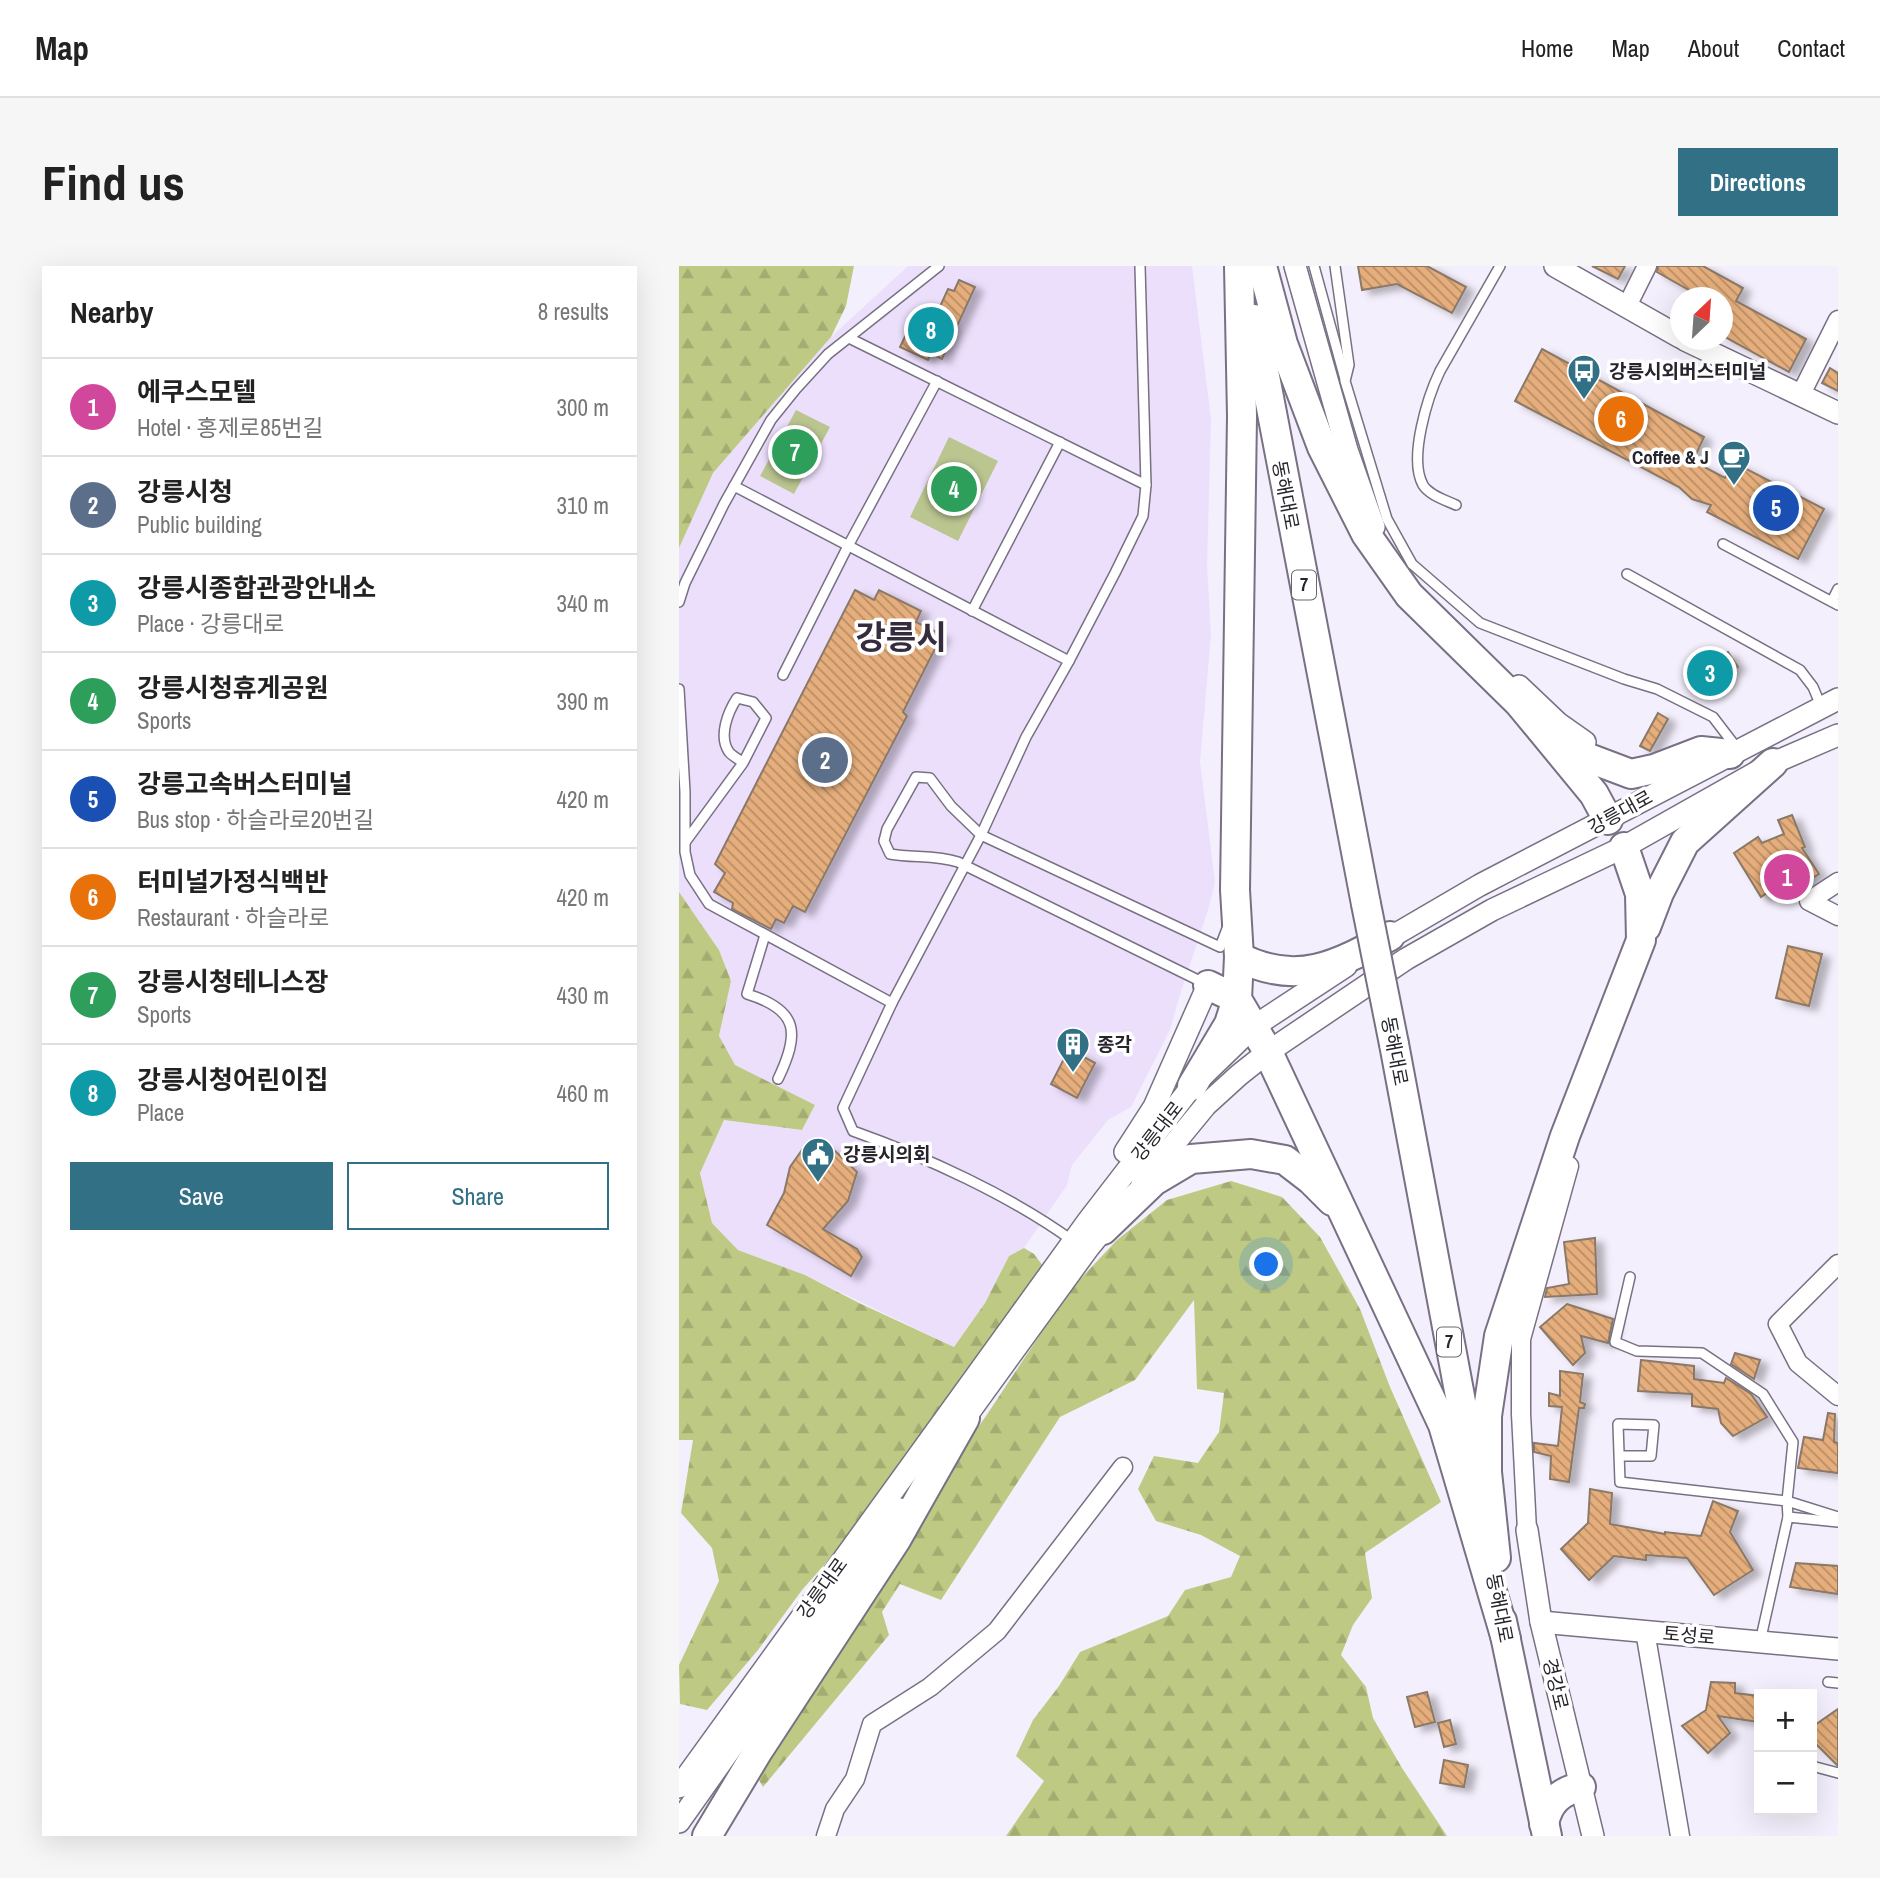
<!DOCTYPE html>
<meta charset="utf-8">
<style>
:root{--surface:#fff;--page:#f6f6f6;--text:#222;--muted:#767676;--line:#e0e0e0;--accent:#317085}
body{margin:0;font-family:"Archivo Narrow","Noto Sans KR",sans-serif;background:var(--page);color:var(--text)}
.controls{position:absolute;right:21px;bottom:21px;display:grid;overflow:hidden;border-radius:0px;box-shadow:0 7px 28px #0002}
.controls button{width:63px;height:63px;display:grid;place-items:center;padding:0;border:0;border-bottom:2px solid var(--line);background:var(--surface);color:var(--text);font:35px sans-serif}
.compass{position:absolute;left:991px;top:21px;width:63px;height:63px;border-radius:50%;background:var(--surface);box-shadow:0 7px 28px #0002;rotate:25deg}
.you{position:absolute;left:588px;top:999px;width:24px;height:24px;margin:-18px;border:5px solid #fff;border-radius:50%;background:#1a73e8;box-shadow:0 0 0 10px #1a73e833}
.badge{display:grid;place-items:center;width:46px;height:46px;border-radius:50%;background:var(--accent);color:#fff;font-size:23px;font-weight:700}
.pin{position:absolute;translate:-50% -50%;border:4px solid #fff;box-shadow:0 2px 7px #0006}
.list{margin:0;padding:0;list-style:none}
h2{display:flex;justify-content:space-between;align-items:center;height:91px;margin:0;padding:0 28px;font-size:30px}
h2 small{font-size:23px;font-weight:400;color:var(--muted)}
.list li{display:grid;grid-template-columns:46px 1fr auto;gap:21px;align-items:center;box-sizing:border-box;height:98px;padding:0 28px;border-top:2px solid var(--line)}
.list b{display:block;font-size:26px;white-space:nowrap}
.list p{margin:0;font-size:23px;white-space:nowrap;color:var(--muted)}
.list em{font-size:23px;font-style:normal;color:var(--muted)}
.actions{display:flex;gap:14px;padding:21px 28px}
.actions a{flex:1;padding:16px 0;border:2px solid var(--accent);border-radius:0px;text-align:center;font-size:24px;color:var(--accent)}
.actions .main{background:var(--accent);color:#fff}
.map{position:relative;flex:none;width:1159px;height:1570px;overflow:hidden;border-radius:0px}
header{display:flex;align-items:center;gap:42px;box-sizing:border-box;height:98px;padding:0 35px;background:var(--surface);border-bottom:2px solid var(--line)}
header strong{font-size:33px}
nav{display:flex;gap:38px;margin-inline-start:auto;font-size:24px}
.intro{display:flex;align-items:center;justify-content:space-between;box-sizing:border-box;height:168px;padding:0 42px}
h1{margin:0;font-size:49px}
.button{padding:18px 32px;border-radius:0px;background:var(--accent);color:#fff;font-size:24px;font-weight:700}
main{display:flex;gap:42px;padding:0 42px}
aside{flex:1;background:var(--surface);border-radius:0px;box-shadow:0 7px 28px #0002}
.map>svg:first-child{display:block}
</style>
<header>
<strong>Map</strong>
<nav><a>Home</a><a>Map</a><a>About</a><a>Contact</a></nav>
</header>
<div class="intro"><h1>Find us</h1><a class="button">Directions</a></div>
<main>
<aside>
<h2>Nearby<small>8 results</small></h2>
<ul class="list">
<li><span class="badge" style="background:#d1479c">1</span><div><b>에쿠스모텔</b><p>Hotel · 홍제로85번길</p></div><em>300 m</em></li>
<li><span class="badge" style="background:#5c6f8a">2</span><div><b>강릉시청</b><p>Public building</p></div><em>310 m</em></li>
<li><span class="badge" style="background:#0f9aa8">3</span><div><b>강릉시종합관광안내소</b><p>Place · 강릉대로</p></div><em>340 m</em></li>
<li><span class="badge" style="background:#2e9e5b">4</span><div><b>강릉시청휴게공원</b><p>Sports</p></div><em>390 m</em></li>
<li><span class="badge" style="background:#1a4fb4">5</span><div><b>강릉고속버스터미널</b><p>Bus stop · 하슬라로20번길</p></div><em>420 m</em></li>
<li><span class="badge" style="background:#e8710a">6</span><div><b>터미널가정식백반</b><p>Restaurant · 하슬라로</p></div><em>420 m</em></li>
<li><span class="badge" style="background:#2e9e5b">7</span><div><b>강릉시청테니스장</b><p>Sports</p></div><em>430 m</em></li>
<li><span class="badge" style="background:#0f9aa8">8</span><div><b>강릉시청어린이집</b><p>Place</p></div><em>460 m</em></li>
</ul>
<div class="actions"><a class="main">Save</a><a>Share</a></div>
</aside>
<div class="map">
<svg width="1159" height="1570" viewBox="0 0 1159 1570">
<defs>
<pattern id="forest-firs" width="22" height="20" patternUnits="userSpaceOnUse" patternTransform="scale(1.75)"><rect width="22" height="20" fill="#beca84"/><path d="M5 1l3.5 6h-7zM16 11l3.5 6h-7z" fill="#a3ad72"/></pattern>
<pattern id="building-back-hatch" width="6" height="6" patternUnits="userSpaceOnUse" patternTransform="scale(1.75)"><rect width="6" height="6" fill="#e5ae7b"/><path d="M-1 5l2 2M0 0l6 6M5-1l2 2" fill="none" stroke="#ba8d65"/></pattern>
<filter id="shadow"><feDropShadow dx="8" dy="4.5" stdDeviation="3.5" flood-color="#0004"/></filter>
</defs>
<rect width="100%" height="100%" fill="#f4effc"/>
<path fill="#ecdffc" d="M229 0H513L532 153 528 301 532 368 521 496 536 616 530 641 500 732 491 764 452 841 429 854 393 899 388 919 345 982 330 990 306 1037 275 1081 126 1009 59 984 33 957 21 907 45 854 123 864 136 839 56 800 40 770 52 715 40 684 0 626V278L34 207 152 71Z"/>
<g fill="url(#forest-firs)">
<path d="M0 0H175L167 40 152 71 34 207 0 282Z"/>
<path d="M0 626 40 684 52 715 40 770 56 799 136 839 123 864 45 854 21 907 33 957 59 984 126 1009 180 1037 275 1081 306 1037 330 990 345 982 355 988 370 1008 198 1239 123 1324 79 1384 28 1444 1 1438 0 1399 40 1315 33 1282 2 1247 14 1174H0Z"/>
<path d="M552 915 603 931 641 971 681 1043 711 1121 762 1236 686 1287 693 1332 674 1359 662 1389 687 1421 694 1452 723 1502 768 1570H327L365 1515 337 1490 354 1454 380 1420 401 1386 489 1350 506 1324 552 1311 561 1290 522 1269 477 1255 459 1223 475 1190 519 1197 540 1166 545 1127 518 1123 515 1034 456 1114 381 1151 262 1334 221 1318 203 1346 210 1369 84 1521 77 1509 174 1337 307 1150 390 1025 438 974 488 934Z"/>
</g>
<g fill="#bbc590">
<path d="M117 144 151 161 115 228 81 210Z"/>
<path d="M270 171 319 195 279 275 231 251Z"/>
</g>
<g fill="url(#building-back-hatch)" stroke="#8a7969" stroke-width="2" filter="url(#shadow)">
<path d="M679 0H748L787 21 773 47 718 18 683 24Z"/>
<path d="M913 0H946L939 13Z"/>
<path d="M979 0H1024L1064 22 1057 35 1127 73 1110 106 1044 70V32H1024L978 6Z"/>
<path d="M280 14 296 21 263 93 252 88 249 94 221 81 238 45 244 48 248 40 259 45 269 23 275 25Z"/>
<path d="M863 83 1025 171 1014 195 1046 212 1054 196 1145 243 1119 293 1028 246 1032 239 1013 233 1000 221 836 135Z"/>
<path d="M1151 102 1159 107V125L1143 117Z"/>
<path d="M176 324 195 334 200 324 242 345 237 356 263 369 224 446 228 450 126 646 114 640 105 657 97 653 92 663 53 643 54 637 35 626 46 607 36 598Z"/>
<path d="M1049 386 1059 401 1052 405 1047 416 1034 425 1022 426 1011 421 1010 410 1015 399 1028 392 1042 390Z"/>
<path d="M979 447 989 453 971 485 961 480Z"/>
<path d="M1113 549 1126 581 1123 582 1140 608 1105 630 1098 620 1082 631 1055 587 1079 571 1083 577 1105 568 1099 554Z"/>
<path d="M1109 680 1143 688 1130 740 1097 732Z"/>
<path d="M390 783 416 797 398 832 372 818Z"/>
<path d="M128 877 156 885 178 906 169 935 144 963 178 983 183 991 172 1010 88 959 105 927 111 901Z"/>
<path d="M916 972 918 1028 866 1031 868 1022 890 1018 885 976Z"/>
<path d="M888 1038 934 1053 929 1077 902 1070 906 1087 894 1099 861 1061Z"/>
<path d="M1056 1087 1081 1094 1075 1113 1052 1098Z"/>
<path d="M962 1094 1015 1100V1113L1045 1117 1047 1112 1072 1128 1088 1151 1054 1170 1042 1157 1039 1143 1013 1140V1128L959 1125Z"/>
<path d="M881 1105 904 1108 901 1136 906 1138 905 1142H900L890 1216 871 1213 872 1190 855 1186V1177L879 1180 883 1141 870 1140V1127L881 1130Z"/>
<path d="M1149 1147 1156 1148 1155 1176 1159 1177V1207L1119 1202 1125 1171 1144 1174Z"/>
<path d="M911 1223 933 1227 931 1258 986 1268V1266L1022 1270 1034 1235 1059 1245 1051 1266 1074 1304 1035 1329 1008 1292 967 1289V1294L935 1290 910 1314 882 1283 909 1257Z"/>
<path d="M1117 1297 1159 1300V1328L1111 1321Z"/>
<path d="M1032 1416 1056 1417V1427L1080 1430V1456L1039 1450 1051 1467 1029 1487 1003 1460 1027 1444Z"/>
<path d="M748 1426 756 1456 736 1461 728 1431Z"/>
<path d="M1159 1443V1500L1133 1474V1461Z"/>
<path d="M771 1454 777 1478 765 1481 759 1457Z"/>
<path d="M765 1494 789 1499 785 1521 761 1517Z"/>
</g>
<g fill="none" stroke-linecap="round" stroke-linejoin="round">
<defs>
<g id="service">
<path d="M635 0 666 113"/>
<path d="M656 0 670 99 666 115 708 253 733 298 801 357 945 413 978 423 1034 451 1057 481"/>
<path d="M170 72 467 219"/>
<path d="M55 220 390 395"/>
<path d="M777 239C766 234 750 229 744 219 729 192 749 130 761 105L821 0"/>
<path d="M1044 278 1159 339"/>
<path d="M948 308 1121 404 1134 421 1142 440"/>
<path d="M1153 335 1159 323"/>
<path d="M0 336 6 317 45 238 92 154 117 123 149 88 260 0"/>
<path d="M293 345 381 176"/>
<path d="M104 409 169 280 258 115"/>
<path d="M0 423 6 526V586L11 609 30 638 213 737"/>
<path d="M7 575 64 497 87 452 74 436 58 432C49 446 39 470 50 486 53 490 60 493 64 497"/>
<path d="M86 669 68 728C120 744 121 767 99 813"/>
<path d="M527 718 279 596C257 589 234 592 211 588L205 575 208 563 237 511 251 512 272 540 302 569 541 681 549 660"/>
<path d="M394 975C332 930 247 891 174 865L164 842 213 737 302 569 347 471 390 395 436 307 464 250 467 219 461 0"/>
<path d="M951 1011 936 1076 958 1085 1023 1087 1084 1128 1114 1176 1108 1235 1159 1251"/>
<path d="M940 1190H972L975 1159 939 1158 941 1216 1108 1235 1109 1251"/>
<path d="M1081 1376 1109 1251 1159 1256"/>
<path d="M1149 1416 1159 1417"/>
<path d="M1133 1500 1159 1507"/>
</g>
<g id="minor">
<path d="M948 40 968 0"/>
<path d="M1122 128 1159 54"/>
<path d="M1159 616 1130 635 1159 650"/>
<path d="M1159 998 1099 1058 1119 1097 1159 1130"/>
<path d="M848 1264 842 1148V1073L890 900"/>
<path d="M966 1365 1001 1570"/>
<path d="M147 1570 156 1543 176 1513 193 1458 251 1421 318 1365 444 1201"/>
</g>
<g id="tertiary">
<path d="M616 0 668 184 695 261"/>
<path d="M876 0 1001 71"/>
<path d="M1006 74 1159 147"/>
<path d="M840 420 879 457 906 476"/>
<path d="M700 678 801 619 1159 433"/>
<path d="M446 886 475 841 529 719"/>
<path d="M463 917 527 839 560 809 589 786 727 693 813 644 945 581 1094 497 1159 469"/>
<path d="M278 1163 410 981 434 952"/>
<path d="M848 1264 862 1356 914 1570"/>
<path d="M862 1356 1159 1383"/>
<path d="M0 1521 409 955 513 820 574 761 667 700"/>
<path d="M0 1556 221 1243"/>
</g>
<g id="primary">
<path d="M560 0 563 150 556 624 560 691 558 733 589 786 764 1159 827 1373"/>
<path d="M583 0 604 78 643 181 687 268 730 329 840 437 915 528 929 554"/>
<path d="M575 53 687 638"/>
<path d="M882 473 899 488 952 508 975 503 1022 485 1051 488"/>
<path d="M967 661 980 627 1006 576 1094 497"/>
<path d="M560 691C618 721 658 699 711 670"/>
<path d="M715 778 795 1205"/>
<path d="M513 820 550 758 558 733 529 719"/>
<path d="M424 964 475 915 512 893 572 888 606 894 632 914 653 935"/>
<path d="M817 1292 808 1206V1150L820 1070 886 870 962 674 961 628 945 581"/>
<path d="M823 1355 868 1570"/>
<path d="M865 1558C869 1537 881 1525 902 1521"/>
</g>
<path id="trunk" d="M28 1570 79 1485 217 1274 286 1152"/>
</defs>
<use href="#service" stroke="#787083" stroke-width="12"/>
<use href="#minor" stroke="#787083" stroke-width="21"/>
<use href="#tertiary" stroke="#787083" stroke-width="24"/>
<use href="#primary" stroke="#787083" stroke-width="32"/>
<use href="#trunk" stroke="#787083" stroke-width="32"/>
<use href="#service" stroke="#fff" stroke-width="9"/>
<use href="#minor" stroke="#fff" stroke-width="18"/>
<use href="#tertiary" stroke="#fff" stroke-width="21"/>
<use href="#primary" stroke="#fff" stroke-width="28"/>
<use href="#trunk" stroke="#fff" stroke-width="28"/>
<defs>
<path id="primary-bridge" d="M687 638 715 778"/>
</defs>
<use href="#primary-bridge" stroke="#787083" stroke-width="32" stroke-linecap="butt"/>
<use href="#primary-bridge" stroke="#fff" stroke-width="28"/>
</g>
<defs>
<symbol id="bus-pin" viewBox="-11 -11 22 30"><path d="M0 17L-7.5 6A9.5 9.5 0 1 1 7.5 6Z" fill="#317085" stroke="#fff"/><path d="M-5-6H5V4H4V6H2V4H-2V6H-4V4H-5ZM-3.5-4V0h7V-4ZM-3.5 1.2v1.5H-2V1.2ZM2 1.2v1.5H3.5V1.2Z" fill="#fff"/></symbol>
<symbol id="cafe-pin" viewBox="-11 -11 22 30"><path d="M0 17L-7.5 6A9.5 9.5 0 1 1 7.5 6Z" fill="#317085" stroke="#fff"/><path d="M-5.5-4.5H6V0H3Q3 3.5 0 3.5H-2.5Q-5.5 3.5-5.5 0ZM3-3.2v2h1.7v-2ZM-6 4.5H4V6H-6Z" fill="#fff"/></symbol>
<symbol id="building-pin" viewBox="-11 -11 22 30"><path d="M0 17L-7.5 6A9.5 9.5 0 1 1 7.5 6Z" fill="#317085" stroke="#fff"/><path d="M-4-6H4V6H1V3H-1V6H-4ZM-2.5-4.3h1.7v1.8h-1.7ZM.8-4.3h1.7v1.8H.8ZM-2.5-1h1.7V.8h-1.7ZM.8-1h1.7V.8H.8Z" fill="#fff"/></symbol>
<symbol id="civic-pin" viewBox="-11 -11 22 30"><path d="M0 17L-7.5 6A9.5 9.5 0 1 1 7.5 6Z" fill="#317085" stroke="#fff"/><path d="M-.6-6.5H3V-4.5H.6V-3L4-1V1h2V6H-6V1h2V-1L-.6-3ZM-1.2 2.5V6h2.4V2.5Z" fill="#fff"/></symbol>
</defs>
<g fill-rule="evenodd">
<use href="#bus-pin" x="886" y="86" width="38" height="52"/>
<use href="#cafe-pin" x="1036" y="172" width="38" height="52"/>
<use href="#building-pin" x="375" y="759" width="38" height="52"/>
<use href="#civic-pin" x="120" y="869" width="38" height="52"/>
</g>
<g text-anchor="middle" stroke-width="7" stroke-linejoin="round" paint-order="stroke">
<g fill="#fff" stroke="#68666b" stroke-width="2">
<rect x="613" y="304.5" width="24" height="29" rx="5"/>
<rect x="758" y="1061.5" width="24" height="29" rx="5"/>
</g>
<g font-size="18" font-weight="bold" fill="#27242c">
<text x="625" y="325">7</text>
<text x="770" y="1082">7</text>
</g>
<g font-size="19" font-weight="bold" fill="#27242c" stroke="#fff" text-anchor="start">
<text x="930" y="112">강릉시외버스터미널</text>
<text x="1030" y="198" text-anchor="end">Coffee &amp; J</text>
<text x="418" y="785">종각</text>
<text x="164" y="895">강릉시의회</text>
</g>
<g font-size="19" fill="#27242c" stroke="#fff">
<text transform="translate(607 229) rotate(79)" y="7">동해대로</text>
<text transform="translate(941 546) rotate(-29)" y="7">강릉대로</text>
<text transform="translate(716 785) rotate(79)" y="7">동해대로</text>
<text transform="translate(478 865) rotate(-52)" y="7">강릉대로</text>
<text transform="translate(143 1322) rotate(-54)" y="7">강릉대로</text>
<text transform="translate(821 1342) rotate(79)" y="7">동해대로</text>
<text transform="translate(1010 1369) rotate(5)" y="7">토성로</text>
<text transform="translate(877 1418) rotate(76)" y="7">경강로</text>
</g>
<g font-size="33" font-weight="bold" fill="#352d3e" stroke="#fff">
<text x="222" y="383">강릉시</text>
</g>
</g>
</svg>
<div class="controls">
<button>+</button>
<button>−</button>
</div>
<svg class="compass" viewBox="-18 -18 36 36"><path d="M0-13l5 13h-10z" fill="#e53935"/><path d="M0 13l5-13h-10z" fill="#767676"/></svg>
<div class="you"></div>
<div class="pin badge" style="left:1108px;top:611px;background:#d1479c">1</div>
<div class="pin badge" style="left:146px;top:494px;background:#5c6f8a">2</div>
<div class="pin badge" style="left:1031px;top:407px;background:#0f9aa8">3</div>
<div class="pin badge" style="left:275px;top:223px;background:#2e9e5b">4</div>
<div class="pin badge" style="left:1097px;top:242px;background:#1a4fb4">5</div>
<div class="pin badge" style="left:942px;top:153px;background:#e8710a">6</div>
<div class="pin badge" style="left:116px;top:186px;background:#2e9e5b">7</div>
<div class="pin badge" style="left:252px;top:64px;background:#0f9aa8">8</div>
</div>
</main>
